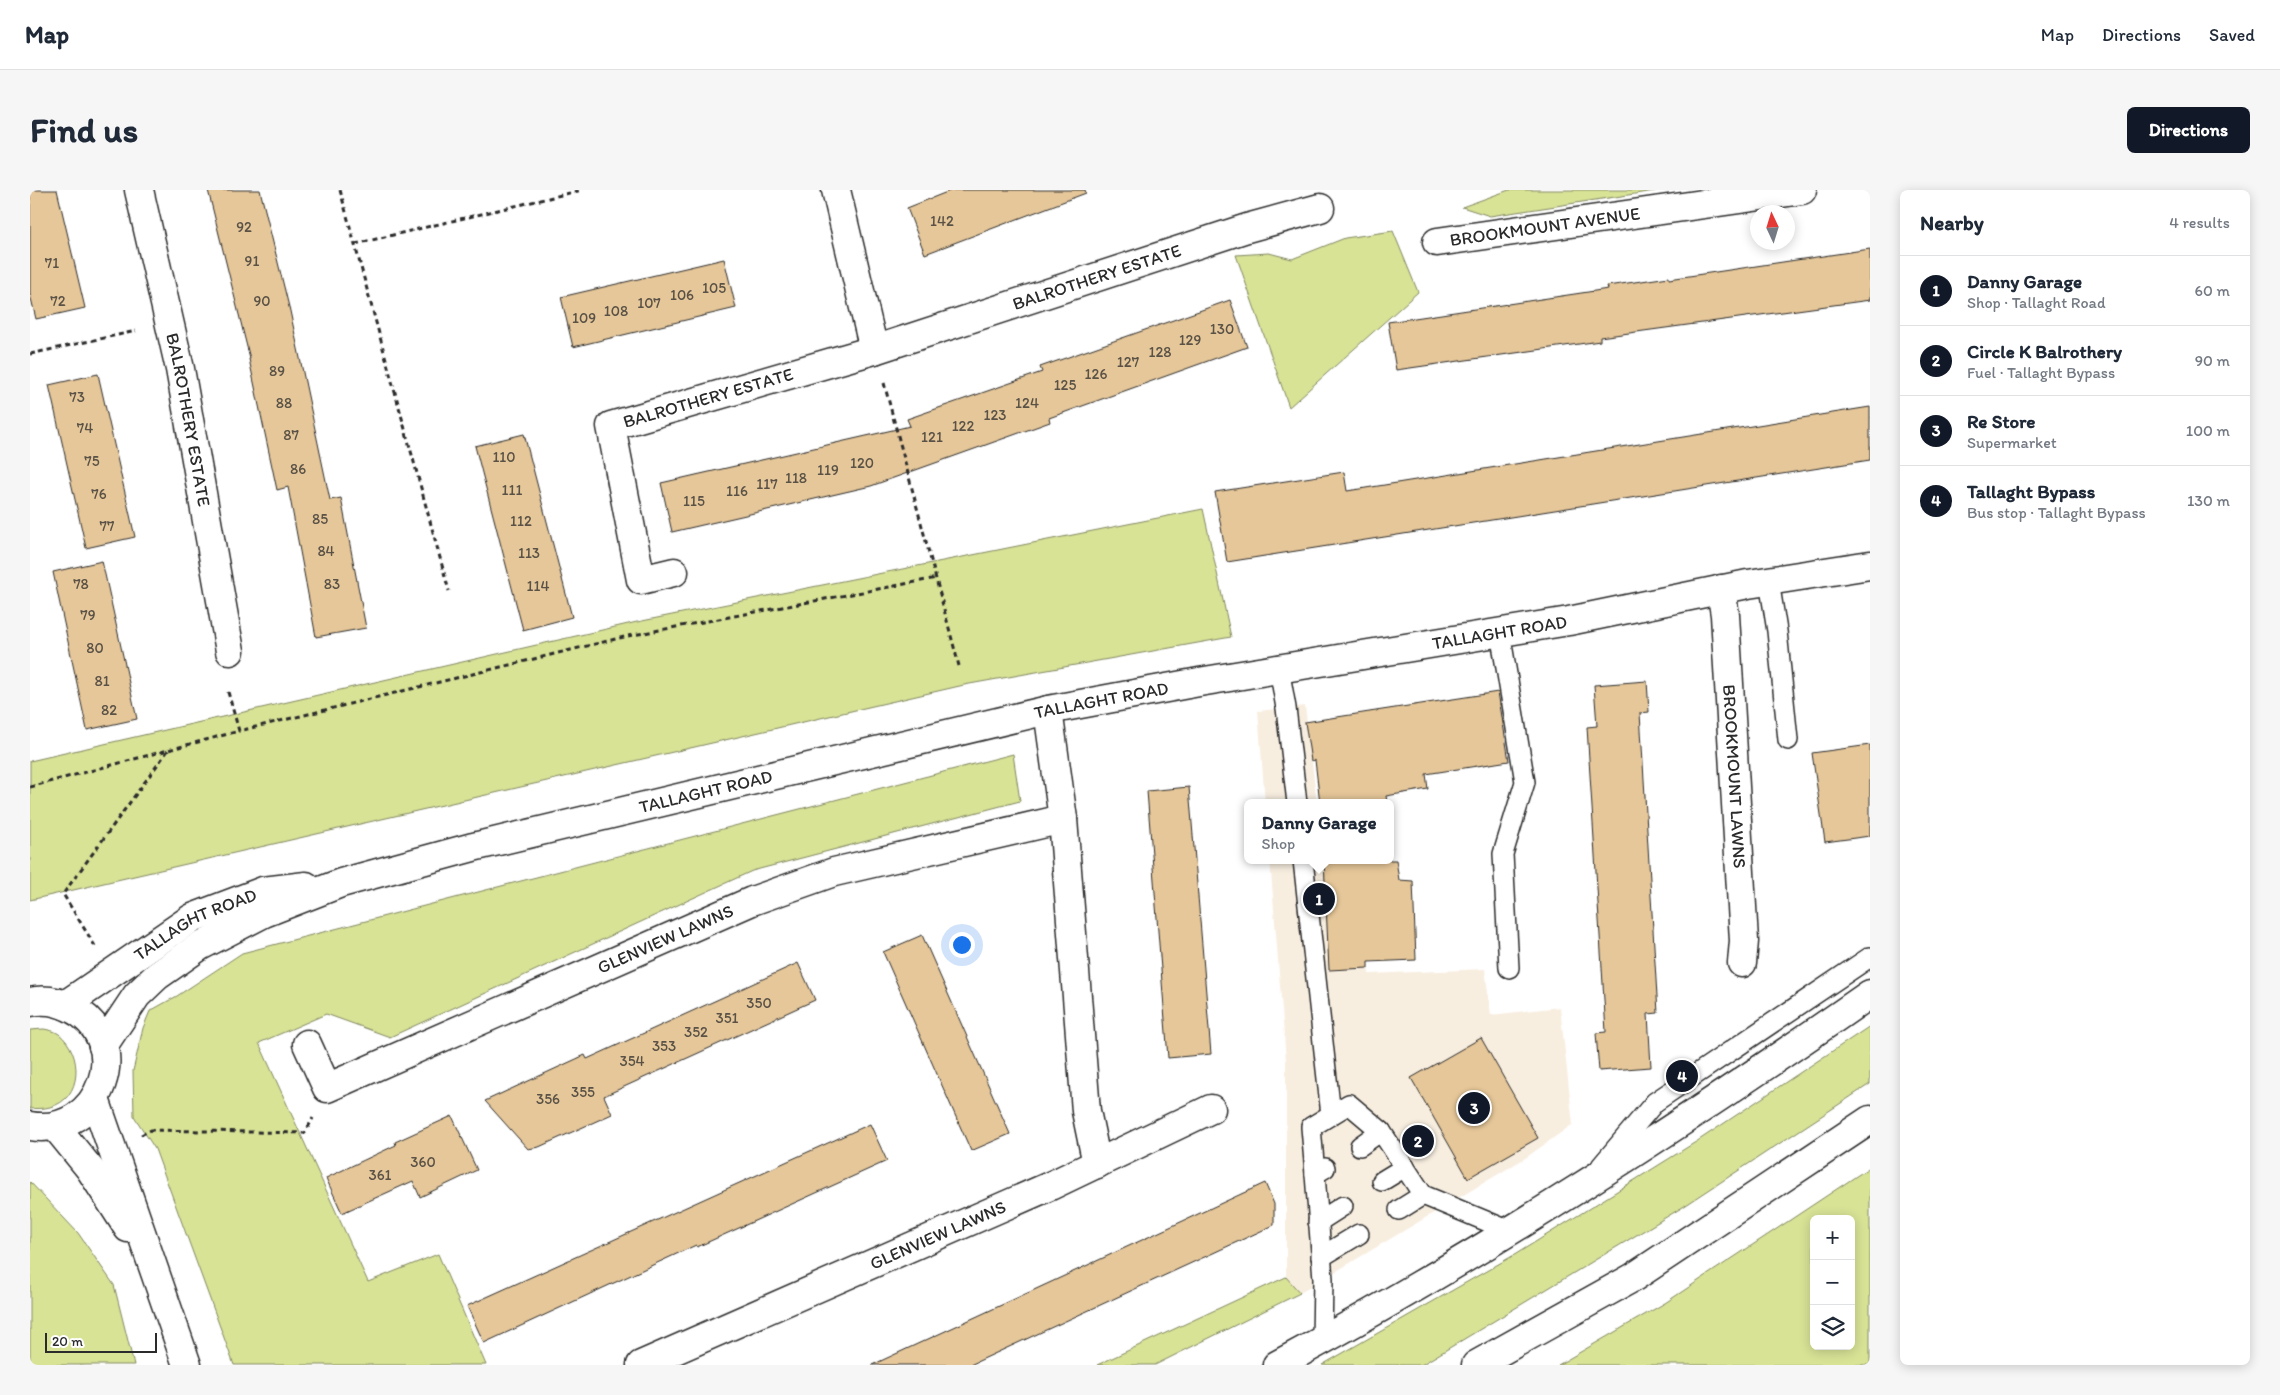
<!DOCTYPE html>
<meta charset="utf-8">
<style>
:root{--surface:#fff;--page:#f6f6f7;--text:#1f2937;--muted:#747a83;--line:#e0e1e3;--accent:#111827}
body{margin:0;font-family:Itim,sans-serif;background:var(--page);color:var(--text)}
.controls{position:absolute;right:15px;bottom:15px;display:grid;overflow:hidden;border-radius:8px;box-shadow:0 2px 12px #0003}
.controls button{width:45px;height:45px;display:grid;place-items:center;padding:0;border:0;border-bottom:1px solid var(--line);background:var(--surface);color:var(--text);font:25px sans-serif}
.compass{position:absolute;left:1720px;top:15px;width:45px;height:45px;border-radius:50%;background:var(--surface);box-shadow:0 2px 12px #0003;rotate:356deg}
.scale{position:absolute;left:15px;bottom:12px;width:112px;box-sizing:border-box;padding-left:5px;border:2px solid #2b2b2b;border-top:0;font-size:14px;line-height:18px;white-space:nowrap;color:#2b2b2b;-webkit-text-stroke:4px #fff;paint-order:stroke}
.you{position:absolute;left:931px;top:754px;width:18px;height:18px;margin:-12px;border:4px solid #fff;border-radius:50%;background:#1a73e8;box-shadow:0 0 0 8px #1a73e833}
.badge{display:grid;place-items:center;width:32px;height:32px;border-radius:50%;background:var(--accent);color:#fff;font-size:16px;font-weight:700}
.pin{position:absolute;translate:-50% -50%;border:2px solid #fff;box-shadow:0 1px 5px #0006}
.popup{position:absolute;left:1214px;top:609px;width:150px;height:65px;box-sizing:border-box;display:grid;place-content:center;border-radius:8px;background:var(--surface);filter:drop-shadow(0 1px 4px #0005);font-size:16px;white-space:nowrap;color:var(--muted)}
.popup b{font-size:19px;color:var(--text)}
.popup::after{content:'';position:absolute;left:50%;top:100%;margin-left:-10px;border:10px solid transparent;border-top-color:var(--surface)}
.list{margin:0;padding:0;list-style:none}
h2{display:flex;justify-content:space-between;align-items:center;height:65px;margin:0;padding:0 20px;font-size:21px}
h2 small{font-size:16px;font-weight:400;color:var(--muted)}
.list li{display:grid;grid-template-columns:32px 1fr auto;gap:15px;align-items:center;box-sizing:border-box;height:70px;padding:0 20px;border-top:1px solid var(--line)}
.list b{display:block;font-size:19px;white-space:nowrap}
.list p{margin:0;font-size:16px;white-space:nowrap;color:var(--muted)}
.list em{font-size:16px;font-style:normal;color:var(--muted)}
.icon{flex:none;width:28px;height:28px;fill:none;stroke:currentColor;stroke-width:2;stroke-linecap:round;stroke-linejoin:round}
.map{position:relative;flex:none;width:1840px;height:1175px;overflow:hidden;border-radius:8px}
header{display:flex;align-items:center;gap:30px;box-sizing:border-box;height:70px;padding:0 25px;background:var(--surface);border-bottom:1px solid var(--line)}
header strong{font-size:24px}
nav{display:flex;gap:28px;margin-inline-start:auto;font-size:18px}
.intro{display:flex;align-items:center;justify-content:space-between;box-sizing:border-box;height:120px;padding:0 30px}
h1{margin:0;font-size:35px}
.button{padding:12px 22px;border-radius:8px;background:var(--accent);color:#fff;font-size:18px;font-weight:700}
main{display:flex;gap:30px;padding:0 30px}
aside{flex:1;background:var(--surface);border-radius:8px;box-shadow:0 2px 12px #0003}
.map>svg:first-child{display:block}
</style>
<header>
<strong>Map</strong>
<nav><a>Map</a><a>Directions</a><a>Saved</a></nav>
</header>
<div class="intro"><h1>Find us</h1><a class="button">Directions</a></div>
<main>
<div class="map">
<svg width="1840" height="1175" viewBox="0 0 1840 1175">
<rect width="100%" height="100%" fill="#fff"/>
<filter id="ink" filterUnits="userSpaceOnUse"><feTurbulence type="fractalNoise" baseFrequency=".02" numOctaves="2"/><feDisplacementMap in="SourceGraphic" scale="10" xChannelSelector="R" yChannelSelector="G"/><feConvolveMatrix kernelMatrix="1 2 1 2 8 2 1 2 1" color-interpolation-filters="sRGB"/></filter>
<g filter="url(#ink)">
<g fill="#f8eee0">
<path d="M1275 516 1287 613H1235L1228 521Z"/>
<path d="M1240 670H1333L1339 784 1455 779 1461 825 1530 817 1543 934 1497 967 1270 1103 1256 1087V871Z"/>
</g>
<g fill="#d8e396" stroke="#828760" fill-rule="evenodd">
<path d="M1479 0H1631L1460 26 1432 17Z"/>
<path d="M1363 41 1388 102 1259 217 1206 65 1239 63 1262 69 1315 48Z"/>
<path d="M1173 319 1201 447 934 495 0 710V571L607 432Z"/>
<path d="M983 564 990 611 722 681 360 847 296 824 229 853 338 1092 408 1064 456 1175H204L125 959 104 926 103 881 113 838 120 821 147 806 212 763Z"/>
<path d="M1840 836V894L1653 1017 1391 1175H1292L1486 1064 1669 950Z"/>
<path d="M14 839C19 840 25 841 29 844 53 863 53 909 20 917 14 919 6 918 0 919V840Z"/>
<path d="M1840 977V1175H1528L1635 1113ZM1784 1029H1821V1156H1784Z"/>
<path d="M0 992 48 1043 84 1095 104 1175H0Z"/>
<path d="M1256 1087 1270 1103 1125 1175H1067Z"/>
</g>
<g fill="#e6c799" stroke="#2b2b2b">
<path d="M0 0H27L55 118 6 129 0 104Z"/>
<path d="M178 0H230L260 121 300 310 311 308 336 438 286 447 258 297 247 300 219 169H220Z"/>
<path d="M922 0H1055L1056 3 895 64 877 18Z"/>
<path d="M1840 59V110L1570 147V151L1366 180 1358 132 1578 99 1577 96 1639 87V89Z"/>
<path d="M694 69 706 118 543 157 531 107Z"/>
<path d="M1200 110 1217 157 1019 228 1020 232 841 296 642 342 631 293 880 236 877 229 1012 182 1010 177Z"/>
<path d="M68 184 105 347 56 358 19 195Z"/>
<path d="M1840 217V270L1197 372 1185 302 1314 282 1317 301Z"/>
<path d="M494 244 542 427 493 440 445 256Z"/>
<path d="M72 371 107 529 57 540 23 382Z"/>
<path d="M1617 491 1619 522 1610 523 1628 823 1618 824 1621 877 1569 881 1566 843 1576 842 1557 537 1567 536 1564 495Z"/>
<path d="M1468 502 1479 571 1396 584 1398 599 1356 606 1357 613H1290L1285 570 1281 571 1275 532Z"/>
<path d="M1840 555V646L1795 652 1782 563Z"/>
<path d="M1159 597 1181 864 1138 868 1117 601Z"/>
<path d="M1294 670H1366L1369 690 1383 691 1386 770 1338 772V778L1299 780Z"/>
<path d="M892 745 980 944 941 961 853 762Z"/>
<path d="M768 773 785 810 574 906 582 924 509 957 498 959 455 911 555 865 557 869Z"/>
<path d="M1451 848 1508 948 1438 988 1381 888Z"/>
<path d="M422 926 447 980 390 1007 383 991 312 1023 296 988 366 955 365 952Z"/>
<path d="M840 934 857 971 667 1057 666 1055 454 1153 437 1116Z"/>
<path d="M1235 993 1244 1014V1035L940 1175H842Z"/>
</g>
<g fill="none" stroke-linecap="round" stroke-linejoin="round">
<defs>
<g id="service">
<path d="M1739 391 1747 441 1758 550"/>
<path d="M1470 442 1495 592 1473 664 1479 778"/>
<path d="M1249 478 1256 518 1267 613"/>
<path d="M1273 670 1301 925"/>
<path d="M1330 956 1351 941 1393 1005 1480 1041"/>
<path d="M1571 976 1625 912 1840 767"/>
<path d="M1285 984 1281 937 1319 914 1351 941"/>
<path d="M1352 991 1375 977"/>
<path d="M1369 1020 1393 1005"/>
<path d="M1288 1032 1313 1016"/>
<path d="M1291 1067 1329 1044"/>
<path d="M1292 1151 1293 1089 1285 984 1295 978"/>
</g>
<g id="minor">
<path id="s1" d="M109 0 150 179 200 461"/>
<path d="M806 0 844 160"/>
<path id="s2" d="M1407 52 1772 0"/>
<path id="s3" d="M644 382 611 390 581 236 844 160 1217 38 1290 18"/>
<path id="s4" d="M1691 399 1695 425 1714 751 1712 773"/>
<path d="M1018 520 1033 629 1056 921 1067 974"/>
<path id="s5" d="M35 815 162 728 233 701 276 696"/>
<path id="s6" d="M277 854 297 898 722 711 804 682 1033 629"/>
<path id="s7" d="M73 856 107 805 127 786 170 756 234 723 311 693 443 657 1018 520 1169 492 1539 431 1718 394 1840 375"/>
<path id="s8" d="M611 1175 1020 996 1181 919"/>
</g>
<g id="tertiary">
<path d="M0 812C14 809 28 811 41 818 106 850 71 948 0 936"/>
<path d="M65 909 157 1175"/>
<path d="M25 936 60 979 98 1038"/>
</g>
<g id="primary">
<path d="M1247 1175C1452 1065 1649 937 1840 804"/>
<path d="M1446 1175 1604 1087 1840 930"/>
</g>
</defs>
<use href="#service" stroke="#2b2b2b" stroke-width="22"/>
<use href="#minor" stroke="#2b2b2b" stroke-width="31"/>
<use href="#tertiary" stroke="#2b2b2b" stroke-width="31"/>
<use href="#primary" stroke="#2b2b2b" stroke-width="31"/>
<g stroke="#2b2b2b" stroke-width="3" stroke-dasharray="5 4" stroke-linecap="butt">
<path d="M310 0 419 401"/>
<path d="M325 54 552 0"/>
<path d="M0 164 106 141"/>
<path d="M854 193 929 476"/>
<path d="M198 502 209 541 598 446 907 388"/>
<path d="M0 597 209 541"/>
<path d="M65 756 33 704 139 559"/>
<path d="M111 945 121 940 275 943 283 928"/>
</g>
<use href="#service" stroke="#fff" stroke-width="19"/>
<use href="#minor" stroke="#fff" stroke-width="28"/>
<use href="#tertiary" stroke="#fff" stroke-width="28"/>
<use href="#primary" stroke="#fff" stroke-width="28"/>
</g>
</g>
<g text-anchor="middle" stroke-width="4" stroke-linejoin="round" paint-order="stroke">
<g font-size="15" fill="#5a5246">
<text x="912" y="36">142</text>
<text x="214" y="42">92</text>
<text x="222" y="76">91</text>
<text x="22" y="78">71</text>
<text x="684" y="103">105</text>
<text x="652" y="110">106</text>
<text x="28" y="116">72</text>
<text x="232" y="116">90</text>
<text x="619" y="118">107</text>
<text x="586" y="126">108</text>
<text x="554" y="133">109</text>
<text x="1192" y="144">130</text>
<text x="1160" y="155">129</text>
<text x="1130" y="167">128</text>
<text x="1098" y="177">127</text>
<text x="247" y="186">89</text>
<text x="1066" y="189">126</text>
<text x="1035" y="200">125</text>
<text x="47" y="212">73</text>
<text x="254" y="218">88</text>
<text x="997" y="218">124</text>
<text x="965" y="230">123</text>
<text x="933" y="241">122</text>
<text x="55" y="243">74</text>
<text x="261" y="250">87</text>
<text x="902" y="252">121</text>
<text x="474" y="272">110</text>
<text x="62" y="276">75</text>
<text x="832" y="278">120</text>
<text x="268" y="284">86</text>
<text x="798" y="285">119</text>
<text x="766" y="293">118</text>
<text x="737" y="299">117</text>
<text x="482" y="305">111</text>
<text x="707" y="306">116</text>
<text x="69" y="309">76</text>
<text x="664" y="316">115</text>
<text x="290" y="334">85</text>
<text x="491" y="336">112</text>
<text x="77" y="341">77</text>
<text x="296" y="366">84</text>
<text x="499" y="368">113</text>
<text x="51" y="399">78</text>
<text x="302" y="399">83</text>
<text x="508" y="401">114</text>
<text x="58" y="430">79</text>
<text x="65" y="463">80</text>
<text x="72" y="496">81</text>
<text x="79" y="525">82</text>
<text x="729" y="818">350</text>
<text x="697" y="833">351</text>
<text x="666" y="847">352</text>
<text x="634" y="861">353</text>
<text x="602" y="876">354</text>
<text x="553" y="907">355</text>
<text x="518" y="914">356</text>
<text x="393" y="977">360</text>
<text x="350" y="990">361</text>
</g>
<g font-size="18" fill="#2b2b2b" stroke="#fff">
<text dy="6" stroke="none"><textPath href="#s2" startOffset="109">BROOKMOUNT AVENUE</textPath></text>
<text dy="6" stroke="none"><textPath href="#s3" startOffset="699">BALROTHERY ESTATE</textPath></text>
<text dy="6" stroke="none"><textPath href="#s3" startOffset="292">BALROTHERY ESTATE</textPath></text>
<text dy="6" stroke="none"><textPath href="#s1" startOffset="235">BALROTHERY ESTATE</textPath></text>
<text dy="6" stroke="none"><textPath href="#s7" startOffset="1482">TALLAGHT ROAD</textPath></text>
<text dy="6" stroke="none"><textPath href="#s7" startOffset="1078">TALLAGHT ROAD</textPath></text>
<text dy="6" stroke="none"><textPath href="#s4" startOffset="188">BROOKMOUNT LAWNS</textPath></text>
<text dy="6" stroke="none"><textPath href="#s7" startOffset="672">TALLAGHT ROAD</textPath></text>
<text dy="6" stroke="none"><textPath href="#s5" startOffset="154">TALLAGHT ROAD</textPath></text>
<text dy="6" stroke="none"><textPath href="#s6" startOffset="418">GLENVIEW LAWNS</textPath></text>
<text dy="6" stroke="none"><textPath href="#s8" startOffset="324">GLENVIEW LAWNS</textPath></text>
</g>
</g>
</svg>
<div class="controls">
<button>+</button>
<button>−</button>
<button><svg class="icon" aria-label="layers" viewBox="0 0 24 24"><path d="M12 4l9 5-9 5-9-5zM3 14l9 5 9-5"/></svg></button>
</div>
<svg class="compass" viewBox="-18 -18 36 36"><path d="M0-13l5 13h-10z" fill="#e53935"/><path d="M0 13l5-13h-10z" fill="#747a83"/></svg>
<div class="scale">20 m</div>
<div class="you"></div>
<div class="pin badge" style="left:1289px;top:709px">1</div>
<div class="popup"><b>Danny Garage</b>Shop</div>
<div class="pin badge" style="left:1388px;top:951px">2</div>
<div class="pin badge" style="left:1444px;top:918px">3</div>
<div class="pin badge" style="left:1652px;top:886px">4</div>
</div>
<aside>
<h2>Nearby<small>4 results</small></h2>
<ul class="list">
<li><span class="badge">1</span><div><b>Danny Garage</b><p>Shop · Tallaght Road</p></div><em>60 m</em></li>
<li><span class="badge">2</span><div><b>Circle K Balrothery</b><p>Fuel · Tallaght Bypass</p></div><em>90 m</em></li>
<li><span class="badge">3</span><div><b>Re Store</b><p>Supermarket</p></div><em>100 m</em></li>
<li><span class="badge">4</span><div><b>Tallaght Bypass</b><p>Bus stop · Tallaght Bypass</p></div><em>130 m</em></li>
</ul>
</aside>
</main>
